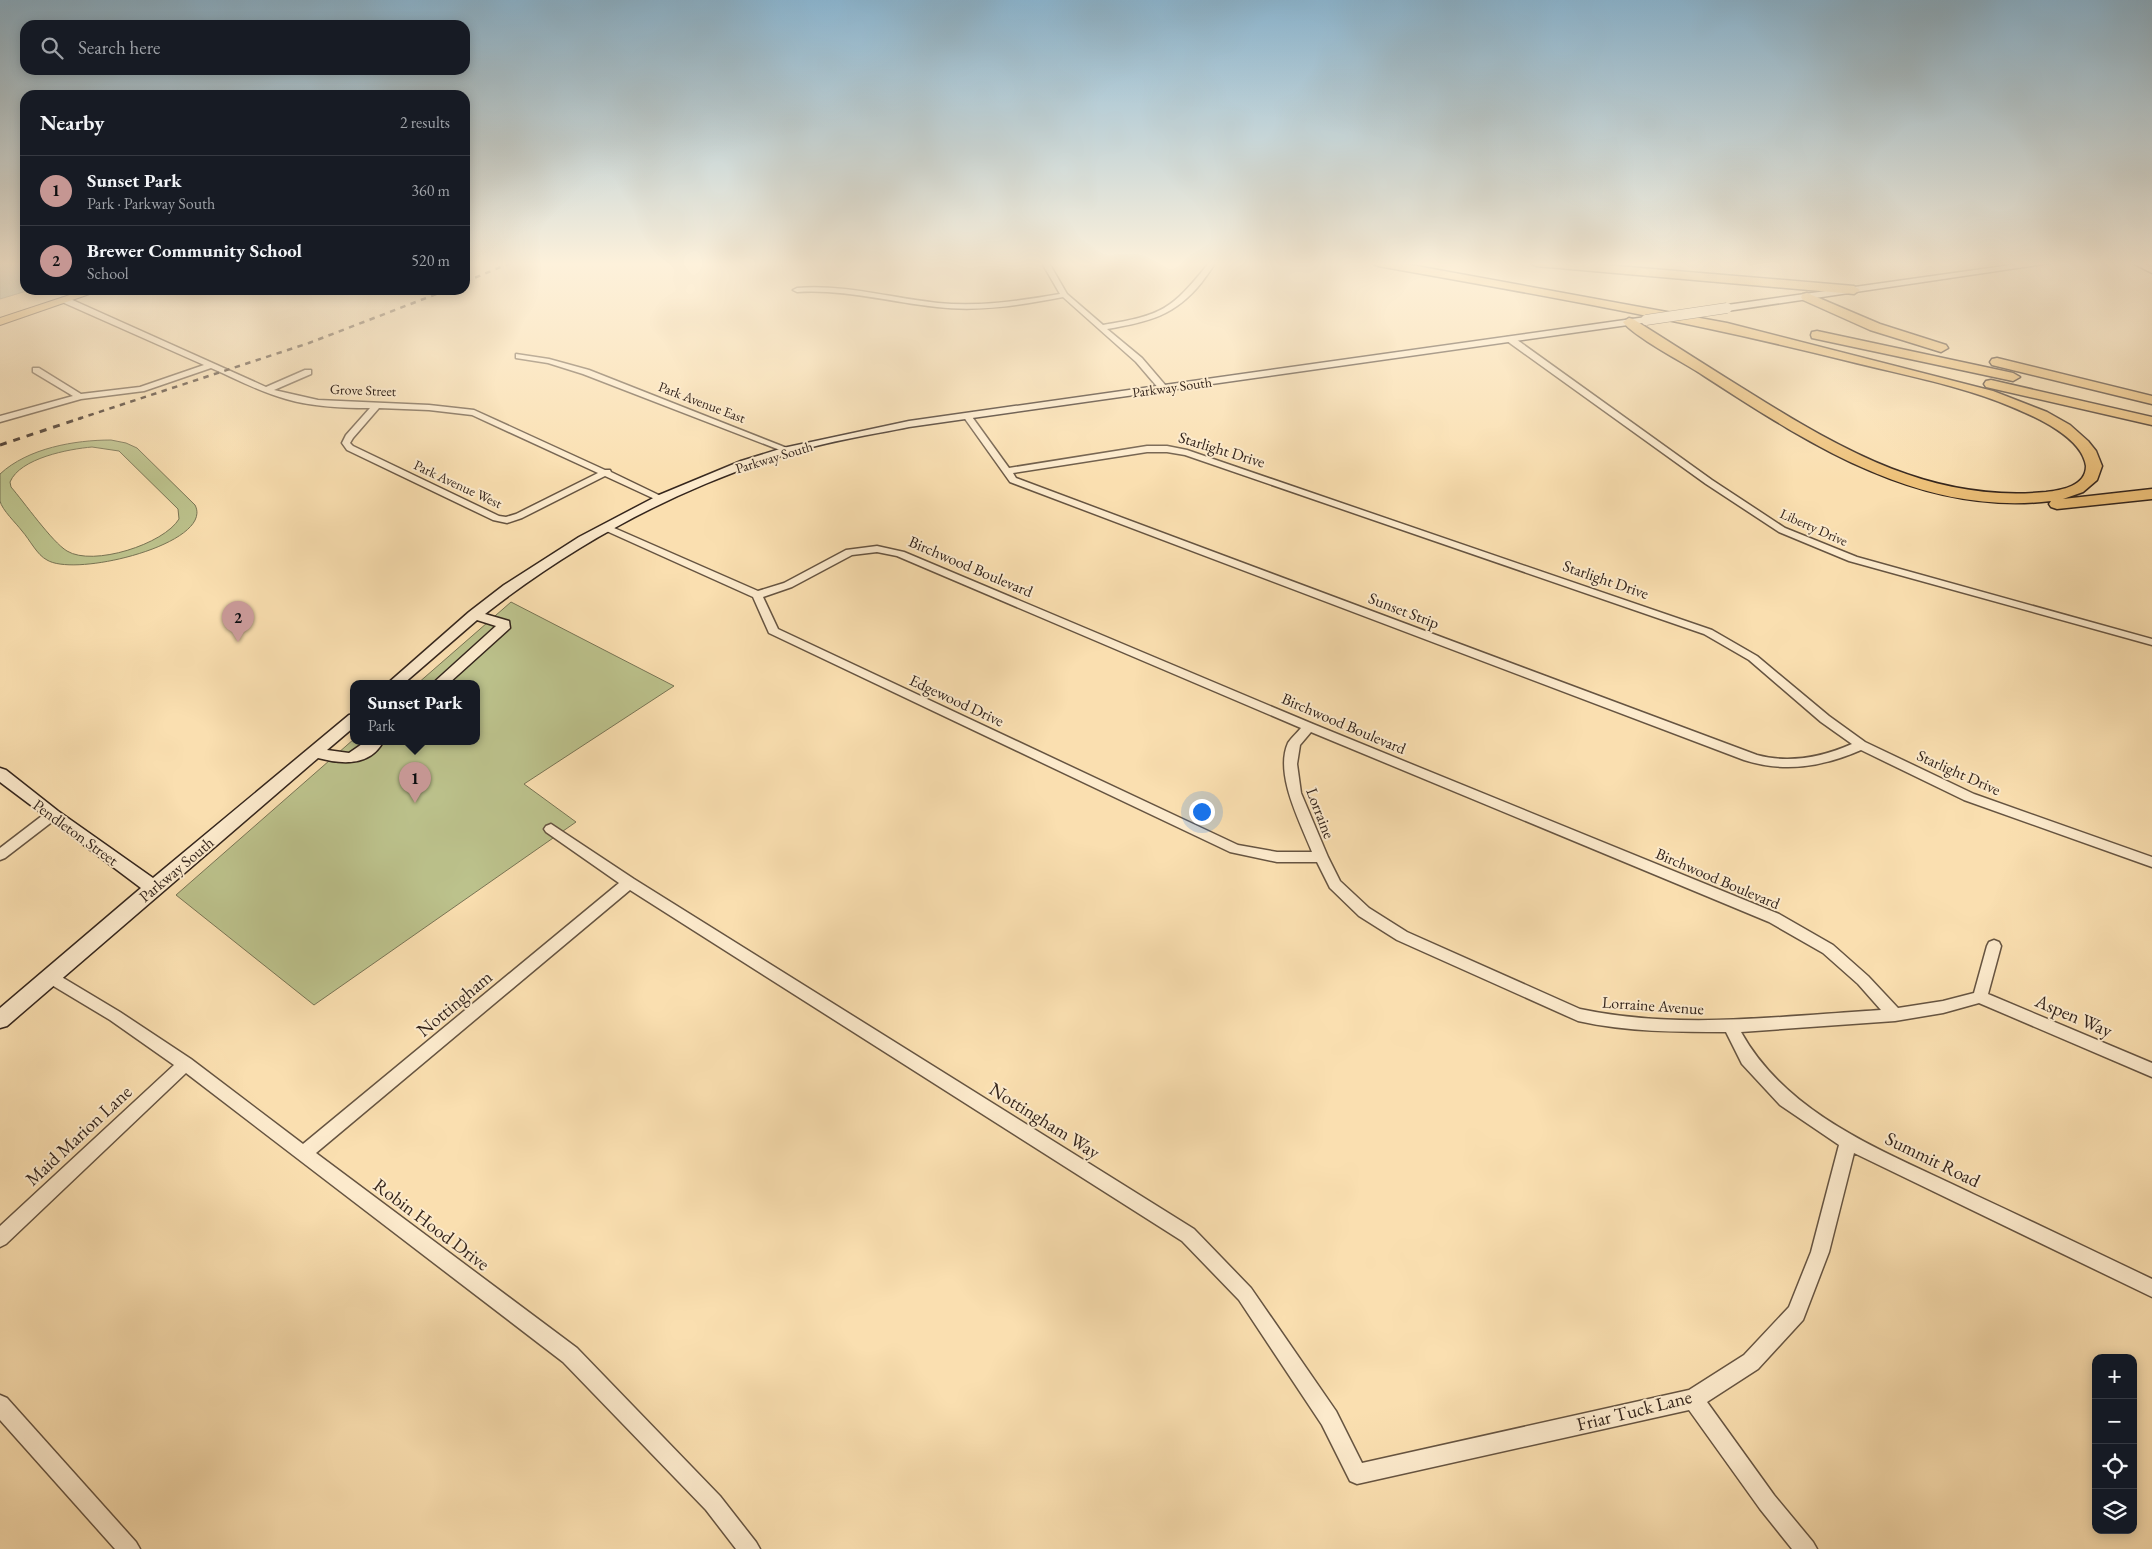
<!DOCTYPE html>
<meta charset="utf-8">
<style>
:root{--surface:#171b24;--page:#20242c;--text:#f1f3f6;--muted:#9ea1a6;--line:#363941;--accent:#c59692}
body{margin:0;font-family:"EB Garamond",serif;background:var(--page);color:var(--text)}
.controls{position:absolute;right:15px;bottom:15px;display:grid;overflow:hidden;border-radius:10px;box-shadow:0 2px 12px #0003}
.controls button{width:45px;height:45px;display:grid;place-items:center;padding:0;border:0;border-bottom:1px solid var(--line);background:var(--surface);color:var(--text);font:25px sans-serif}
.you{position:absolute;left:1201px;top:811px;width:18px;height:18px;margin:-12px;border:4px solid #fff;border-radius:50%;background:#1a73e8;box-shadow:0 0 0 8px #1a73e833}
.badge{display:grid;place-items:center;width:32px;height:32px;border-radius:50%;background:var(--accent);color:#111;font-size:16px;font-weight:700}
.pin{position:absolute;translate:-50% -41px;filter:drop-shadow(0 1px 2px #0008)}
.pin::after{content:'';position:absolute;top:26px;width:18px;height:15px;background:inherit;clip-path:polygon(0 0,100% 0,50% 100%)}
.popup{position:absolute;left:350px;top:680px;width:130px;height:65px;box-sizing:border-box;display:grid;place-content:center;border-radius:10px;background:var(--surface);filter:drop-shadow(0 1px 4px #0005);font-size:16px;white-space:nowrap;color:var(--muted)}
.popup b{font-size:19px;color:var(--text)}
.popup::after{content:'';position:absolute;left:50%;top:100%;margin-left:-10px;border:10px solid transparent;border-top-color:var(--surface)}
.list{margin:0;padding:0;list-style:none}
h2{display:flex;justify-content:space-between;align-items:center;height:65px;margin:0;padding:0 20px;font-size:21px}
h2 small{font-size:16px;font-weight:400;color:var(--muted)}
.list li{display:grid;grid-template-columns:32px 1fr auto;gap:15px;align-items:center;box-sizing:border-box;height:70px;padding:0 20px;border-top:1px solid var(--line)}
.list b{display:block;font-size:19px;white-space:nowrap}
.list p{margin:0;font-size:16px;white-space:nowrap;color:var(--muted)}
.list em{font-size:16px;font-style:normal;color:var(--muted)}
.icon{flex:none;width:28px;height:28px;fill:none;stroke:currentColor;stroke-width:2;stroke-linecap:round;stroke-linejoin:round}
.map{position:relative;flex:none;width:2152px;height:1549px;overflow:hidden}
.search{position:absolute;background:var(--surface);box-shadow:0 2px 12px #0003;left:20px;top:20px;width:450px;height:55px;display:flex;align-items:center;gap:12px;box-sizing:border-box;padding:0 18px;border-radius:15px;color:var(--muted);font-size:19px}
.panel{position:absolute;background:var(--surface);box-shadow:0 2px 12px #0003;left:20px;top:90px;width:450px;height:205px;border-radius:15px}
.map>svg:first-child{display:block}
</style>
<div class="map">
<svg width="2152" height="1549" viewBox="0 0 2152 1549">
<rect width="100%" height="100%" fill="#fadfb0"/>
<filter id="stains"><feTurbulence type="fractalNoise" baseFrequency=".004" numOctaves="4"/><feColorMatrix values="0 0 0 0 .2 0 0 0 0 .09 0 0 0 0 .02 0 0 0 .5 -.17"/></filter>
<radialGradient id="worn" r=".72"><stop offset=".6" stop-color="#630" stop-opacity="0"/><stop offset="1" stop-color="#630" stop-opacity=".3"/></radialGradient>
<g fill="#bcc28c" stroke="#787454" fill-rule="evenodd">
<path d="M111 440 126 443 137 448 195 505C215 543 76 578 47 560 37 555 30 540 22 531 16 523 2 510 0 501 0 492 0 483 0 474 28 448 75 440 111 440ZM92 447 119 451 178 509 179 519C164 544 93 567 67 551 52 542 24 502 11 487L10 482C20 458 69 449 92 447Z"/>
<path d="M511 602 674 686 524 784 576 822 314 1005 176 895 354 739V742H476V684H417Z"/>
</g>
<path fill="#a0bbb3" stroke="#757f77" d="M0 263H25V290H30L0 299Z"/>
<g fill="none" stroke-linecap="round" stroke-linejoin="round">
<defs>
<g id="street">
<path d="M1042 263H1049L1067 294 1103 325C1163 315 1171 310 1209 263H1215C1212 269 1206 276 1202 282 1175 316 1148 322 1107 329L1142 358 1166 386V390H1160L1136 362 1063 297C1021 305 979 312 937 307 890 302 845 289 797 292L793 290 797 288C845 284 890 298 938 303 979 307 1019 301 1060 294Z"/>
<path d="M62 298H68L266 387 305 370H311V374L274 390 318 400 429 405 474 410 605 470H610L611 472 667 499 662 502 659 501 605 476 522 518 507 523 493 520 347 450 342 443 346 435 370 408C342 408 313 407 286 399 260 392 236 379 211 368L144 391 81 399 0 422V416L73 396 33 372V368H39L81 394 140 387 204 365 62 302ZM379 408 429 410 472 415 598 473 516 514 506 517 499 516 353 446 350 443 353 438Z"/>
<path d="M1507 337H1513L1712 480 1785 528 1857 557 2152 639V645L1849 561 1779 532 1706 484 1507 341Z"/>
<path d="M516 354 549 359 589 370 792 450 785 452 583 374 548 363 516 358Z"/>
<path d="M964 414H970L1009 468 1147 446H1167L1187 450 1712 630 1757 656 1829 716 1865 742 1974 794 2152 857V867L1964 800 1861 750C1822 767 1784 773 1744 760L1010 482 963 416ZM1147 452H1167L1185 455 1704 634 1749 660 1821 722 1852 744C1822 757 1790 764 1757 755L1016 478 1013 473Z"/>
<path d="M605 524 758 591 784 583 846 550 877 546 904 552 1313 724 1779 914 1833 945 1868 976 1898 1008 1943 1001 1974 993 1987 946 1989 942 1994 940 1999 942 2001 946 1988 994 2152 1063V1077L1979 1003 1943 1013 1895 1021 1741 1032C1789 1118 1889 1153 1973 1194 2033 1222 2092 1250 2152 1279V1297L1854 1153 1829 1252 1803 1320 1758 1369 1707 1402 1774 1495 1813 1542 1817 1549H1792L1760 1509 1689 1410 1357 1484 1350 1481 1322 1425 1239 1300 1182 1241 630 890 316 1153 577 1348 720 1496 756 1542 760 1549H736L706 1510 563 1362 186 1073 6 1244 0 1247V1226L174 1065 110 1020 45 981 43 977 45 973 50 971 55 973 120 1012 191 1059 303 1144 619 883 546 832 544 829 546 826 551 824 634 879 1194 1229 1251 1288 1336 1411 1362 1463 1689 1390 1744 1355 1789 1307 1811 1252 1839 1145 1780 1105 1742 1064 1726 1032C1676 1032 1627 1032 1578 1021L1397 940 1359 916 1330 888 1317 862H1277L1230 852 769 633 753 597 602 529 600 527ZM877 552 897 556 1301 728C1297 733 1291 738 1288 743 1274 774 1301 824 1312 852H1277L1238 845 778 629 763 597 792 587 852 555ZM1311 732 1769 922 1823 953 1858 984 1881 1010C1782 1016 1678 1030 1580 1009L1407 932 1369 908 1340 881 1328 857 1301 793 1297 764 1300 745Z"/>
<path d="M52 810 58 815 57 818 5 858 0 860V848L47 812Z"/>
<path d="M0 1395 7 1398 136 1542 140 1549H115L0 1420Z"/>
</g>
<g id="secondary">
<path d="M2025 263H2050L1727 311 1722 308 1727 305Z"/>
<path d="M2132 263H2144L2152 267V273Z"/>
<path d="M1646 317 1651 320 1649 322 909 427C870 435 829 441 791 453 679 487 577 542 485 614L509 621 510 628 448 684H432L496 626 477 620 403 684H387L469 612 504 585 579 537 659 495 741 461 783 448 909 421Z"/>
<path d="M354 714V727L327 750 349 753 365 742H383C369 767 341 764 318 758L7 1026 0 1028V1008L141 888 0 782V768L6 770 58 811 153 878 349 715Z"/>
</g>
<path id="primary" d="M85 290H101L0 325V318Z"/>
<g id="highway">
<path d="M1372 263H1400L1727 323 1993 391 2047 412 2070 425 2088 441 2096 451 2102 466 2097 480 2083 492 2063 499 2152 489V499L2057 509 2051 507 2049 504 2051 501C1917 517 1805 441 1698 372 1682 362 1632 335 1623 322L1629 318 1633 319C1673 344 1713 370 1752 394 1843 451 1934 503 2046 492 2062 490 2086 486 2086 466 2082 437 2036 417 2012 407 1960 385 1903 375 1848 361 1693 322 1536 294 1378 266Z"/>
<path d="M1530 263H1581L1854 286 1860 290 1854 294 1536 266Z"/>
<path d="M1807 293 1880 324 1946 345 1948 348 1941 352 1870 330 1803 300 1801 297 1803 294Z"/>
<path d="M1817 331 2013 373 2020 377 2013 381 1812 338 1811 335 1812 332Z"/>
<path d="M1997 358 2152 396V404L1992 365 1990 362 1992 359Z"/>
<path d="M1991 380 2152 417V425L1986 387 1984 384 1986 381Z"/>
</g>
</defs>
<use href="#street" stroke="#665441" stroke-width="3"/>
<use href="#secondary" stroke="#34251c" stroke-width="3"/>
<use href="#primary" stroke="#34251c" stroke-width="2"/>
<use href="#highway" stroke="#34251c" stroke-width="3"/>
<use href="#street" fill="#fceacc" fill-rule="evenodd"/>
<use href="#secondary" fill="#fceacc" fill-rule="evenodd"/>
<use href="#primary" fill="#edc078" fill-rule="evenodd"/>
<use href="#highway" fill="#edc078" fill-rule="evenodd"/>
<g stroke="#34251c" stroke-width="2.5" stroke-dasharray="5.5 5.5" stroke-linecap="butt">
<path d="M465 282 510 263"/>
<path d="M78 419 309 343 447 290"/>
</g>
<path stroke="#34251c" stroke-width="3" stroke-dasharray="7 7" stroke-linecap="butt" d="M0 445 81 418"/>
<defs>
<path id="secondary-bridge" d="M1646 320 1727 308"/>
</defs>
<use href="#secondary-bridge" stroke="#34251c" stroke-width="11" stroke-linecap="butt"/>
<use href="#secondary-bridge" stroke="#fceacc" stroke-width="10"/>
</g>
<linearGradient id="sky" x2="0" y2="1"><stop stop-color="#8bb7d3"/><stop offset="0.55" stop-color="#fdf1db"/><stop offset="1" stop-color="#fdf1db" stop-opacity="0"/></linearGradient>
<rect width="2152" height="480" fill="url(#sky)"/>
<g text-anchor="middle" stroke-width="4" stroke-linejoin="round" paint-order="stroke">
<g font-size="14" fill="#34251c" stroke="#fceacc">
<text transform="translate(1172 387) rotate(-8)" y="5">Parkway South</text>
<text transform="translate(363 390) rotate(2)" y="5">Grove Street</text>
<text transform="translate(702 402) rotate(21)" y="5">Park Avenue East</text>
<text transform="translate(774 457) rotate(-17)" y="5">Parkway South</text>
<text transform="translate(458 484) rotate(25)" y="5">Park Avenue West</text>
<text transform="translate(1814 527) rotate(24)" y="5">Liberty Drive</text>
</g>
<g font-size="16" fill="#34251c" stroke="#fceacc">
<text transform="translate(1222 449) rotate(17)" y="6">Starlight Drive</text>
<text transform="translate(971 566) rotate(23)" y="6">Birchwood Boulevard</text>
<text transform="translate(1606 579) rotate(19)" y="6">Starlight Drive</text>
<text transform="translate(1404 610) rotate(21)" y="6">Sunset Strip</text>
<text transform="translate(957 700) rotate(25)" y="6">Edgewood Drive</text>
<text transform="translate(1344 723) rotate(23)" y="6">Birchwood Boulevard</text>
<text transform="translate(1959 772) rotate(24)" y="6">Starlight Drive</text>
<text transform="translate(1321 813) rotate(69)" y="6">Lorraine</text>
<text transform="translate(76 832) rotate(36)" y="6">Pendleton Street</text>
<text transform="translate(176 869) rotate(-40)" y="6">Parkway South</text>
<text transform="translate(1718 878) rotate(23)" y="6">Birchwood Boulevard</text>
<text transform="translate(1653 1005) rotate(4)" y="6">Lorraine Avenue</text>
</g>
<g font-size="19" fill="#34251c" stroke="#fceacc">
<text transform="translate(454 1003) rotate(-40)" y="7">Nottingham</text>
<text transform="translate(2074 1015) rotate(23)" y="7">Aspen Way</text>
<text transform="translate(1045 1120) rotate(32)" y="7">Nottingham Way</text>
<text transform="translate(78 1135) rotate(-43)" y="7">Maid Marion Lane</text>
<text transform="translate(1933 1159) rotate(26)" y="7">Summit Road</text>
<text transform="translate(432 1224) rotate(37)" y="7">Robin Hood Drive</text>
<text transform="translate(1634 1410) rotate(-14)" y="7">Friar Tuck Lane</text>
</g>
</g>
<rect width="100%" height="100%" filter="url(#stains)"/>
<rect width="100%" height="100%" fill="url(#worn)"/>
</svg>
<div class="controls">
<button>+</button>
<button>−</button>
<button><svg class="icon" aria-label="locate" viewBox="0 0 24 24"><circle cx="12" cy="12" r="6"/><path d="M12 2v4M12 18v4M2 12h4M18 12h4"/></svg></button>
<button><svg class="icon" aria-label="layers" viewBox="0 0 24 24"><path d="M12 4l9 5-9 5-9-5zM3 14l9 5 9-5"/></svg></button>
</div>
<div class="you"></div>
<div class="pin badge" style="left:415px;top:803px">1</div>
<div class="popup"><b>Sunset Park</b>Park</div>
<div class="pin badge" style="left:238px;top:642px">2</div>
<div class="search"><svg class="icon" aria-label="search" viewBox="0 0 24 24"><circle cx="10" cy="10" r="6"/><path d="M15 15l6 6"/></svg>Search here</div>
<section class="panel">
<h2>Nearby<small>2 results</small></h2>
<ul class="list">
<li><span class="badge">1</span><div><b>Sunset Park</b><p>Park · Parkway South</p></div><em>360 m</em></li>
<li><span class="badge">2</span><div><b>Brewer Community School</b><p>School</p></div><em>520 m</em></li>
</ul>
</section>
</div>
